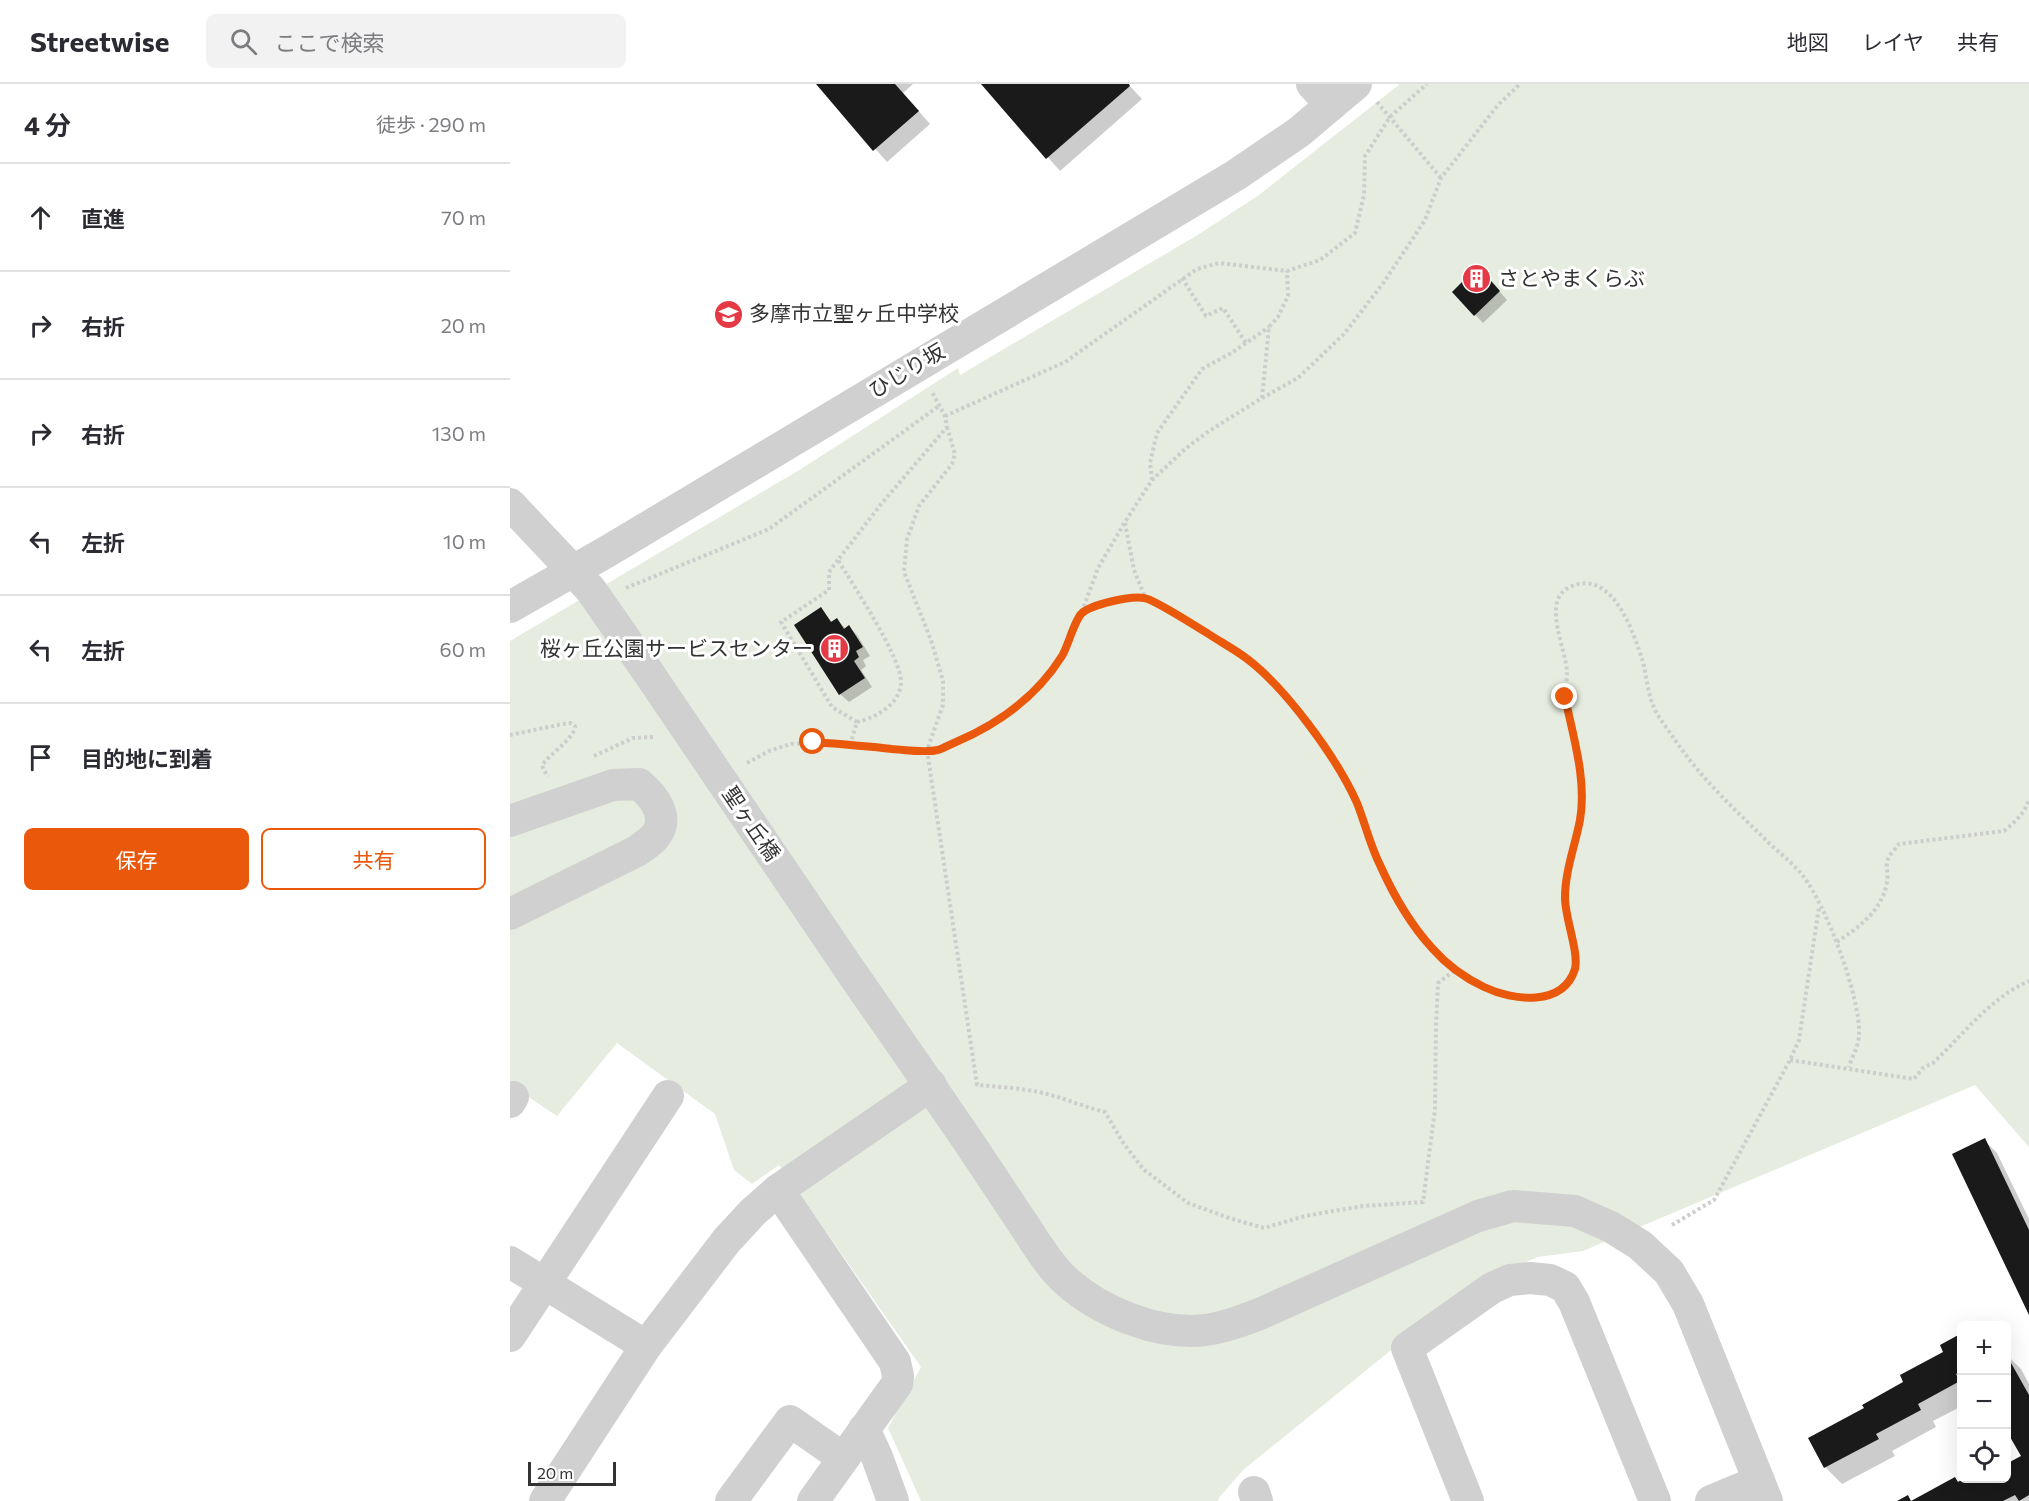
<!DOCTYPE html>
<html lang="ja">
<meta charset="utf-8">
<style>
:root{--surface:#fff;--page:#f2f2f3;--text:#2b2b33;--muted:#7c7c81;--line:#e1e1e2;--accent:#ea580c}
body{margin:0;font-family:Commissioner,"Noto Sans JP",sans-serif;background:var(--page);color:var(--text)}
.controls{position:absolute;right:18px;bottom:18px;display:grid;overflow:hidden;border-radius:9px;box-shadow:0 6px 24px #0002}
.controls button{width:54px;height:54px;display:grid;place-items:center;padding:0;border:0;border-bottom:2px solid var(--line);background:var(--surface);color:var(--text);font:30px sans-serif}
.scale{position:absolute;left:18px;bottom:15px;width:88px;box-sizing:border-box;padding-left:6px;border:3px solid #333;border-top:0;font-size:16px;line-height:21px;white-space:nowrap;color:#333;-webkit-text-stroke:4px #fff;paint-order:stroke}
.stop{position:absolute;width:18px;height:18px;margin:-14px;border:4px solid #ea580c;border-radius:50%;background:#fff}
.stop.end{background:#ea580c;border-color:#fff;box-shadow:0 2px 6px #0008}
.list{margin:0;padding:0;list-style:none}
h2{display:flex;justify-content:space-between;align-items:center;height:78px;margin:0;padding:0 24px;font-size:26px}
h2 small{font-size:20px;font-weight:400;color:var(--muted)}
.list li{display:grid;grid-template-columns:39px 1fr auto;gap:18px;align-items:center;box-sizing:border-box;height:108px;padding:0 24px;border-top:2px solid var(--line)}
.list b{display:block;font-size:22px;white-space:nowrap}
.list em{font-size:20px;font-style:normal;color:var(--muted)}
.actions{display:flex;gap:12px;padding:18px 24px}
.actions a{flex:1;padding:14px 0;border:2px solid var(--accent);border-radius:9px;text-align:center;font-size:21px;color:var(--accent)}
.actions .main{background:var(--accent);color:#fff}
.icon{flex:none;width:33px;height:33px;fill:none;stroke:currentColor;stroke-width:2;stroke-linecap:round;stroke-linejoin:round}
.map{position:relative;flex:none;width:1519px;height:1417px;overflow:hidden}
header{display:flex;align-items:center;gap:36px;box-sizing:border-box;height:84px;padding:0 30px;background:var(--surface);border-bottom:2px solid var(--line)}
header strong{font-size:28px}
nav{display:flex;gap:33px;margin-inline-start:auto;font-size:21px}
.search{width:420px;height:54px;background:var(--page);display:flex;align-items:center;gap:15px;box-sizing:border-box;padding:0 21px;border-radius:9px;color:var(--muted);font-size:22px}
main{display:flex}
aside{flex:1;background:var(--surface)}
.map>svg:first-child{display:block}
</style>
<header>
<strong>Streetwise</strong>
<div class="search"><svg class="icon" aria-label="search" viewBox="0 0 24 24"><circle cx="10" cy="10" r="6"/><path d="M15 15l6 6"/></svg>ここで検索</div>
<nav><a>地図</a><a>レイヤ</a><a>共有</a></nav>
</header>
<main>
<aside>
<h2>4 分<small>徒歩 · 290 m</small></h2>
<ul class="list">
<li><svg class="icon" aria-label="ahead" viewBox="0 0 24 24"><path d="M12 20V5M6 11l6-6 6 6"/></svg><div><b>直進</b></div><em>70 m</em></li>
<li><svg class="icon" aria-label="right" viewBox="0 0 24 24"><path d="M7 20v-9h11M14 6l5 5-5 5"/></svg><div><b>右折</b></div><em>20 m</em></li>
<li><svg class="icon" aria-label="right" viewBox="0 0 24 24"><path d="M7 20v-9h11M14 6l5 5-5 5"/></svg><div><b>右折</b></div><em>130 m</em></li>
<li><svg class="icon" aria-label="left" viewBox="0 0 24 24"><path d="M17 20v-9H6M10 6l-5 5 5 5"/></svg><div><b>左折</b></div><em>10 m</em></li>
<li><svg class="icon" aria-label="left" viewBox="0 0 24 24"><path d="M17 20v-9H6M10 6l-5 5 5 5"/></svg><div><b>左折</b></div><em>60 m</em></li>
<li><svg class="icon" aria-label="arrive" viewBox="0 0 24 24"><path d="M6 21V4h12l-3 4 3 4H6"/></svg><div><b>目的地に到着</b></div></li>
</ul>
<div class="actions"><a class="main">保存</a><a>共有</a></div>
</aside>
<div class="map">
<svg width="1519" height="1417" viewBox="0 0 1519 1417">
<rect width="100%" height="100%" fill="#fff"/>
<path fill="#e6ecdf" d="M890 0H1519V1063L1465 1001 1073 1167 1028 1173 959 1203 733 1386 708 1415 709 1417H411L378 1344 411 1283 269 1081 242 1100 224 1086 205 1030 107 959 47 1032 5 1004 0 996V557L291 385 448 284 450 291 686 152 749 111Z"/>
<g fill="#0003">
<path d="M308 0H403L393 9 420 40 377 78Z"/>
<path d="M473 0H618L632 15 550 87Z"/>
<path d="M976 192 997 216 973 239 944 208Z"/>
<path d="M311 525 323 539 327 536 336 545 339 543 347 551 360 572 353 576 356 582 351 586 362 603 339 618 330 610Z"/>
<path d="M1474 1056 1487 1069 1519 1135V1227L1444 1071Z"/>
<path d="M1452 1251V1322L1423 1337 1426 1343 1382 1367 1385 1372 1332 1400 1316 1384 1300 1355 1356 1325 1395 1298 1435 1268Z"/>
<path d="M1496 1267 1501 1275 1511 1285 1519 1300V1417H1404L1449 1399 1496 1394 1513 1372 1496 1343Z"/>
</g>
<g fill="#1a1a1a">
<path d="M306 0H385L409 27 363 67Z"/>
<path d="M471 0H619L620 2 536 75Z"/>
<path d="M968 182 990 207 964 232 942 208Z"/>
<path d="M311 523 321 538 327 534 334 545 339 541 353 563 346 567 349 573 344 577 355 594 329 611 284 541Z"/>
<path d="M1475 1054 1519 1146V1231L1442 1070Z"/>
<path d="M1452 1249V1287L1446 1290 1450 1297 1408 1320 1411 1326 1366 1350 1369 1355 1314 1384 1298 1354 1354 1324 1352 1321 1393 1298 1390 1291 1433 1268 1430 1261Z"/>
<path d="M1496 1270 1519 1311V1411L1509 1417 1505 1411 1493 1417H1387L1398 1411 1401 1417 1445 1393 1448 1398 1454 1394H1496V1380L1511 1372 1496 1346Z"/>
</g>
<g fill="none" stroke-linecap="round" stroke-linejoin="round">
<g stroke="#cdcdcd" stroke-width="4" stroke-dasharray="3 3" stroke-linecap="butt">
<path d="M867 18 931 94"/>
<path d="M672 194 696 232 713 224 736 259"/>
<path d="M752 314 759 243 768 233 778 212 777 187"/>
<path d="M435 332 555 278 687 185 709 179 777 187 810 176 845 149 854 111 855 72 880 33 917 0"/>
<path d="M437 343 445 370 442 380 409 422 397 455 394 488 421 556 433 597V621L417 666 467 1001C490 1003 514 1004 537 1010 556 1015 575 1023 595 1028L612 1057 633 1085 678 1119 719 1134 754 1144 795 1132 853 1122 913 1118 925 1025 926 941 928 899 945 886"/>
<path d="M642 396 640 379 647 349 692 285 723 268 759 243"/>
<path d="M615 439 624 486 635 513"/>
<path d="M328 476 319 488V506L271 538 322 623 347 638"/>
<path d="M116 504 259 445 429 322"/>
<path d="M571 530C587 522 619 509 636 514 646 517 677 538 688 544 704 554 723 564 738 576 779 608 824 669 846 717 855 738 860 760 870 781 890 824 916 867 957 894 985 911 1057 933 1065 882 1068 863 1056 836 1055 815 1053 778 1073 744 1071 707 1071 684 1065 661 1061 639 1059 631 1056 623 1055 614 1055 606 1057 597 1057 589 1057 566 1030 516 1060 503 1102 483 1124 549 1133 578 1137 595 1138 612 1146 628 1151 637 1159 647 1165 656 1190 693 1224 725 1256 756 1268 768 1283 779 1293 792 1316 821 1351 914 1349 951 1349 961 1342 973 1339 983"/>
<path d="M0 651 53 640 61 639 65 642C65 654 40 670 32 681L34 687 39 692"/>
<path d="M340 661 347 638C365 634 391 620 391 598 391 573 343 501 328 476L372 419 437 343 435 332 422 308"/>
<path d="M84 672 123 654 145 653"/>
<path d="M237 679 259 667 281 660 303 659 408 667 428 666 472 647 498 630 519 611 553 571 571 530 588 484 615 438 642 396 675 365 699 347 752 314 788 294 834 250 874 198 915 136 931 94 988 21 1010 0"/>
<path d="M1327 858C1349 843 1372 827 1377 798 1379 791 1375 782 1378 775 1380 770 1386 764 1389 760L1494 747C1505 738 1514 730 1519 716"/>
<path d="M1280 976 1404 995 1413 984 1423 979C1453 951 1480 914 1519 897"/>
<path d="M1162 1141 1204 1116 1280 976 1289 956 1309 823"/>
</g>
<g stroke="#d0d0d0" stroke-width="32">
<path d="M802 0 821 21"/>
<path d="M0 420 81 506 138 588"/>
<path d="M0 523 98 467 726 91 789 48 846 0"/>
<path d="M0 737 103 701 129 700C143 712 160 732 146 751 142 757 134 762 127 767L0 830"/>
<path d="M344 892C383 948 422 1004 460 1060 479 1088 497 1116 516 1144 527 1161 539 1181 554 1195 588 1227 648 1252 696 1246 716 1243 734 1236 752 1229L968 1132 1003 1122 1065 1127 1101 1143 1130 1161 1159 1188 1178 1220 1257 1417"/>
<path d="M0 1018 3 1013"/>
<path d="M268 1106 385 1278 388 1292 387 1300 303 1417"/>
<path d="M0 1178 136 1262"/>
<path d="M0 1252 158 1012"/>
<path d="M354 1345 367 1373 383 1417"/>
<path d="M744 1408 747 1417"/>
<path d="M35 1417 136 1262 217 1156 243 1128 268 1106 421 1001"/>
<path d="M221 1417 280 1337 333 1374"/>
<path d="M958 1417 897 1264 982 1204 1000 1196 1020 1194 1040 1196 1055 1203 1064 1218 1145 1417"/>
<path d="M1201 1417 1249 1397"/>
</g>
<path stroke="#d0d0d0" stroke-width="32" d="M138 588 344 892"/>
</g>
<g fill="none" stroke-linecap="round" stroke-linejoin="round">
<path stroke="#ea580c" stroke-width="8" d="M303 658C330 660 356 662 382 665 397 666 414 669 428 666 434 664 441 660 446 658 488 640 527 612 552 572 558 562 564 538 571 530 581 520 620 512 634 514 644 515 685 542 697 549 709 557 724 565 736 574 775 603 827 674 847 719 855 739 860 761 870 781 883 810 900 840 922 864 936 880 955 894 974 903 1003 917 1053 923 1065 885 1069 868 1055 834 1055 814 1055 787 1065 762 1070 736 1077 696 1063 652 1055 613"/>
</g>
<defs>
<symbol id="building-disc" viewBox="-11 -11 22 22"><circle r="9.5" fill="#e63946" stroke="#fff"/><path d="M-4-6H4V6H1V3H-1V6H-4ZM-2.5-4.3h1.7v1.8h-1.7ZM.8-4.3h1.7v1.8H.8ZM-2.5-1h1.7V.8h-1.7ZM.8-1h1.7V.8H.8Z" fill="#fff"/></symbol>
<symbol id="school-disc" viewBox="-11 -11 22 22"><circle r="9.5" fill="#e63946" stroke="#fff"/><path d="M0-5L7-2L0 1L-7-2ZM-4 1L0 2.5L4 1V4Q0 6-4 4Z" fill="#fff"/></symbol>
</defs>
<g fill-rule="evenodd">
<use href="#building-disc" x="950" y="178" width="33" height="33"/>
<use href="#school-disc" x="202" y="214" width="33" height="33"/>
<use href="#building-disc" x="308" y="548" width="33" height="33"/>
</g>
<g text-anchor="middle" stroke-width="6" stroke-linejoin="round" paint-order="stroke">
<g font-size="21" fill="#333" stroke="#fff" text-anchor="start">
<text x="988" y="202">さとやまくらぶ</text>
<text x="239" y="237">多摩市立聖ヶ丘中学校</text>
<text x="303" y="572" text-anchor="end">桜ヶ丘公園サービスセンター</text>
</g>
<g font-size="21" fill="#333" stroke="#fff">
<text transform="translate(397 287) rotate(-31)" y="7">ひじり坂</text>
<text transform="translate(241 740) rotate(56)" y="7">聖ヶ丘橋</text>
</g>
</g>
</svg>
<div class="controls">
<button>+</button>
<button>−</button>
<button><svg class="icon" aria-label="locate" viewBox="0 0 24 24"><circle cx="12" cy="12" r="6"/><path d="M12 2v4M12 18v4M2 12h4M18 12h4"/></svg></button>
</div>
<div class="scale">20 m</div>
<div class="stop" style="left:303px;top:658px"></div>
<div class="stop end" style="left:1055px;top:613px"></div>
</div>
</main>
